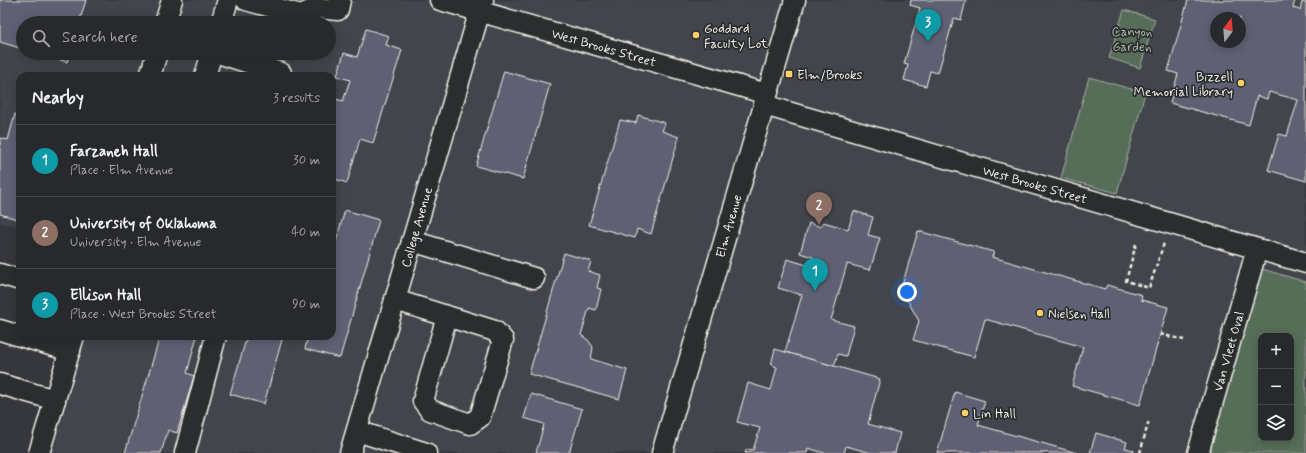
<!DOCTYPE html>
<meta charset="utf-8">
<style>
:root{--surface:#28292d;--page:#343539;--text:#f1f3f6;--muted:#a5a6aa;--line:#444549;--accent:#ea580c}
body{margin:0;font-family:Mynerve,sans-serif;background:var(--page);color:var(--text)}
.controls{position:absolute;right:12px;bottom:12px;display:grid;overflow:hidden;border-radius:8px;box-shadow:0 2px 10px #0003}
.controls button{width:36px;height:36px;display:grid;place-items:center;padding:0;border:0;border-bottom:1px solid var(--line);background:var(--surface);color:var(--text);font:20px sans-serif}
.compass{position:absolute;left:1210px;top:12px;width:36px;height:36px;border-radius:50%;background:var(--surface);box-shadow:0 2px 10px #0003;rotate:16deg}
.you{position:absolute;left:907px;top:292px;width:14px;height:14px;margin:-10px;border:3px solid #fff;border-radius:50%;background:#1a73e8;box-shadow:0 0 0 6px #1a73e833}
.badge{display:grid;place-items:center;width:26px;height:26px;border-radius:50%;background:var(--accent);color:#fff;font-size:13px;font-weight:700}
.pin{position:absolute;translate:-50% -33px;filter:drop-shadow(0 1px 2px #0008)}
.pin::after{content:'';position:absolute;top:21px;width:14px;height:12px;background:inherit;clip-path:polygon(0 0,100% 0,50% 100%)}
.list{margin:0;padding:0;list-style:none}
h2{display:flex;justify-content:space-between;align-items:center;height:52px;margin:0;padding:0 16px;font-size:17px}
h2 small{font-size:13px;font-weight:400;color:var(--muted)}
.list li{display:grid;grid-template-columns:26px 1fr auto;gap:12px;align-items:center;box-sizing:border-box;height:72px;padding:0 16px;border-top:1px solid var(--line)}
.list b{display:block;font-size:15px;white-space:nowrap}
.list p{margin:0;font-size:13px;white-space:nowrap;color:var(--muted)}
.list em{font-size:13px;font-style:normal;color:var(--muted)}
.icon{flex:none;width:22px;height:22px;fill:none;stroke:currentColor;stroke-width:2;stroke-linecap:round;stroke-linejoin:round}
.map{position:relative;flex:none;width:1306px;height:453px;overflow:hidden}
.search{position:absolute;background:var(--surface);box-shadow:0 2px 10px #0003;left:16px;top:16px;width:320px;height:44px;display:flex;align-items:center;gap:10px;box-sizing:border-box;padding:0 14px;border-radius:22px;color:var(--muted);font-size:15px}
.panel{position:absolute;background:var(--surface);box-shadow:0 2px 10px #0003;left:16px;top:72px;width:320px;height:268px;border-radius:12px}
.map>svg:first-child{display:block}
</style>
<div class="map">
<svg width="1306" height="453" viewBox="0 0 1306 453">
<rect width="100%" height="100%" fill="#35373c"/>
<filter id="ink" filterUnits="userSpaceOnUse"><feTurbulence type="fractalNoise" baseFrequency=".025" numOctaves="2"/><feDisplacementMap in="SourceGraphic" scale="8" xChannelSelector="R" yChannelSelector="G"/><feConvolveMatrix kernelMatrix="1 2 1 2 8 2 1 2 1" color-interpolation-filters="sRGB"/></filter>
<g filter="url(#ink)">
<path fill="#42444c" fill-rule="evenodd" d="M0 0H483L493 3 494 0H1306V453H51L85 336H332V76H20V228L0 222ZM1216 18H1240V42H1216ZM23 23H329V53H23ZM1261 336H1291V438H1261Z"/>
<g fill="#576d59" stroke="#a6afa0" fill-rule="evenodd">
<path d="M1124 10 1155 19 1140 68 1109 58Z"/>
<path d="M1089 77 1145 93 1117 193 1061 178Z"/>
<path d="M1262 269 1306 282V453H1208ZM1261 336H1291V438H1261Z"/>
</g>
<g fill="#5f6173" stroke="#f4f1e8" fill-rule="evenodd">
<path d="M0 0H86L79 23H23V49L0 42Z"/>
<path d="M911 0H966L961 20 954 18 938 73 930 71 926 86 904 80 908 65 904 64 920 8 910 5Z"/>
<path d="M1188 0H1295L1293 8 1300 10 1302 2 1306 3V181L1268 170 1279 134 1287 136 1298 100 1269 92 1267 99 1257 96 1249 125 1170 103 1178 74 1168 71ZM1216 18H1240V42H1216Z"/>
<path d="M366 29 389 36 386 45 402 50 373 143 360 139 347 183 332 178V98L343 101 350 80 337 76 344 53 357 57Z"/>
<path d="M37 53H70L67 62Z"/>
<path d="M504 71 550 84 523 179 476 166Z"/>
<path d="M15 114 20 116V220L0 214V138L8 140Z"/>
<path d="M638 115 665 123 662 131 679 137 651 234 637 229 635 238 589 225 620 120 636 123Z"/>
<path d="M345 210 379 220 340 358 305 349 308 336H332V255Z"/>
<path d="M854 211 873 217 868 235 880 238 870 270 847 264 831 320 854 326 846 356 838 354 834 366 785 352 802 295 778 288 787 259 810 266 813 257 800 253 809 223 821 227 823 222 848 229Z"/>
<path d="M918 231 994 252 992 257 1105 289 1107 285 1142 295 1141 300 1168 307 1140 405 1072 386 1083 347 985 319 974 357 913 340 919 321 901 289Z"/>
<path d="M564 253 591 261 588 271 600 275 597 288 601 289 596 310 589 308 581 335 588 340 593 347 591 359 627 370 619 399 529 374Z"/>
<path d="M160 336H197L187 373 194 376 177 433 168 430 161 453H125Z"/>
<path d="M247 336H283L264 404 230 394Z"/>
<path d="M775 349 880 379 868 424 900 433 895 453H871L846 446 844 453H824L808 448 807 453H745L747 449 753 450 760 428 737 422 748 383 771 390 777 367 771 365Z"/>
<path d="M955 392 985 401 978 425 1077 453H937Z"/>
<path d="M531 394 582 409 569 453H536L544 424 524 418Z"/>
<path d="M1096 433 1127 442 1125 448 1134 450 1133 453H1090Z"/>
</g>
<g fill="none" stroke-linecap="round" stroke-linejoin="round">
<defs>
<g id="minor">
<path d="M246 0 301 15 317 8 338 10 340 0"/>
<path d="M440 0 767 94"/>
<path d="M165 23 172 0"/>
<path d="M221 23 228 0"/>
<path d="M218 53 281 73 280 76"/>
<path d="M150 76 157 53"/>
<path d="M205 76 212 53"/>
<path d="M764 105 1306 263"/>
<path d="M412 241 534 278"/>
<path d="M0 274 20 280"/>
<path d="M395 300 495 331 503 340 480 417 470 424 430 410 423 401 447 316"/>
<path d="M0 330 70 351"/>
<path d="M0 384 55 400"/>
<path d="M357 431 426 453"/>
<path d="M39 453 74 336"/>
<path d="M185 453 216 336"/>
<path d="M350 453 483 0"/>
<path d="M662 453 795 0"/>
<path d="M1198 453 1257 249"/>
</g>
</defs>
<use href="#minor" stroke="#f4f1e8" stroke-width="23"/>
<g stroke="#f4f1e8" stroke-width="2.5" stroke-dasharray="4 3" stroke-linecap="butt">
<path d="M1136 244 1126 281 1149 288 1164 243"/>
<path d="M1160 334 1184 340"/>
<path d="M1140 453 1149 420"/>
</g>
<use href="#minor" stroke="#2a2d2e" stroke-width="20"/>
</g>
</g>
<g fill="#ffd166" stroke="#2a2d2e" stroke-width="1.5">
<circle cx="696" cy="35" r="4"/>
<rect x="785" y="70" width="8" height="8" rx="2"/>
<circle cx="1241" cy="83" r="4"/>
<circle cx="1040" cy="313" r="4"/>
<circle cx="965" cy="413" r="4"/>
</g>
<g text-anchor="middle" stroke-width="3.5" stroke-linejoin="round" paint-order="stroke">
<g font-size="13" fill="#f4f1e8" stroke="#2a2d2e" text-anchor="start">
<text x="704" y="33">Goddard<tspan x="704" dy="15">Faculty Lot</tspan></text>
<text x="797" y="79">Elm/Brooks</text>
<text x="1233" y="81" text-anchor="end">Bizzell<tspan x="1233" dy="15">Memorial Library</tspan></text>
<text x="1048" y="318">Nielsen Hall</text>
<text x="973" y="418">Lin Hall</text>
</g>
<g font-size="13" fill="#adb6a8" stroke="#2a2d2e">
<text x="1132" y="36">Canyon<tspan x="1132" dy="15">Garden</tspan></text>
</g>
<g font-size="13" fill="#f4f1e8" stroke="#2a2d2e">
<text transform="translate(604 47) rotate(16)" y="5">West Brooks Street</text>
<text transform="translate(1035 184) rotate(16)" y="5">West Brooks Street</text>
<text transform="translate(728 226) rotate(-74)" y="5">Elm Avenue</text>
<text transform="translate(416 227) rotate(-74)" y="5">College Avenue</text>
<text transform="translate(1228 351) rotate(-74)" y="5">Van Vleet Oval</text>
</g>
</g>
</svg>
<div class="controls">
<button>+</button>
<button>−</button>
<button><svg class="icon" aria-label="layers" viewBox="0 0 24 24"><path d="M12 4l9 5-9 5-9-5zM3 14l9 5 9-5"/></svg></button>
</div>
<svg class="compass" viewBox="-18 -18 36 36"><path d="M0-13l5 13h-10z" fill="#e53935"/><path d="M0 13l5-13h-10z" fill="#a5a6aa"/></svg>
<div class="you"></div>
<div class="pin badge" style="left:815px;top:291px;background:#0f9aa8">1</div>
<div class="pin badge" style="left:819px;top:225px;background:#8d6e63">2</div>
<div class="pin badge" style="left:928px;top:42px;background:#0f9aa8">3</div>
<div class="search"><svg class="icon" aria-label="search" viewBox="0 0 24 24"><circle cx="10" cy="10" r="6"/><path d="M15 15l6 6"/></svg>Search here</div>
<section class="panel">
<h2>Nearby<small>3 results</small></h2>
<ul class="list">
<li><span class="badge" style="background:#0f9aa8">1</span><div><b>Farzaneh Hall</b><p>Place · Elm Avenue</p></div><em>30 m</em></li>
<li><span class="badge" style="background:#8d6e63">2</span><div><b>University of Oklahoma</b><p>University · Elm Avenue</p></div><em>40 m</em></li>
<li><span class="badge" style="background:#0f9aa8">3</span><div><b>Ellison Hall</b><p>Place · West Brooks Street</p></div><em>90 m</em></li>
</ul>
</section>
</div>
